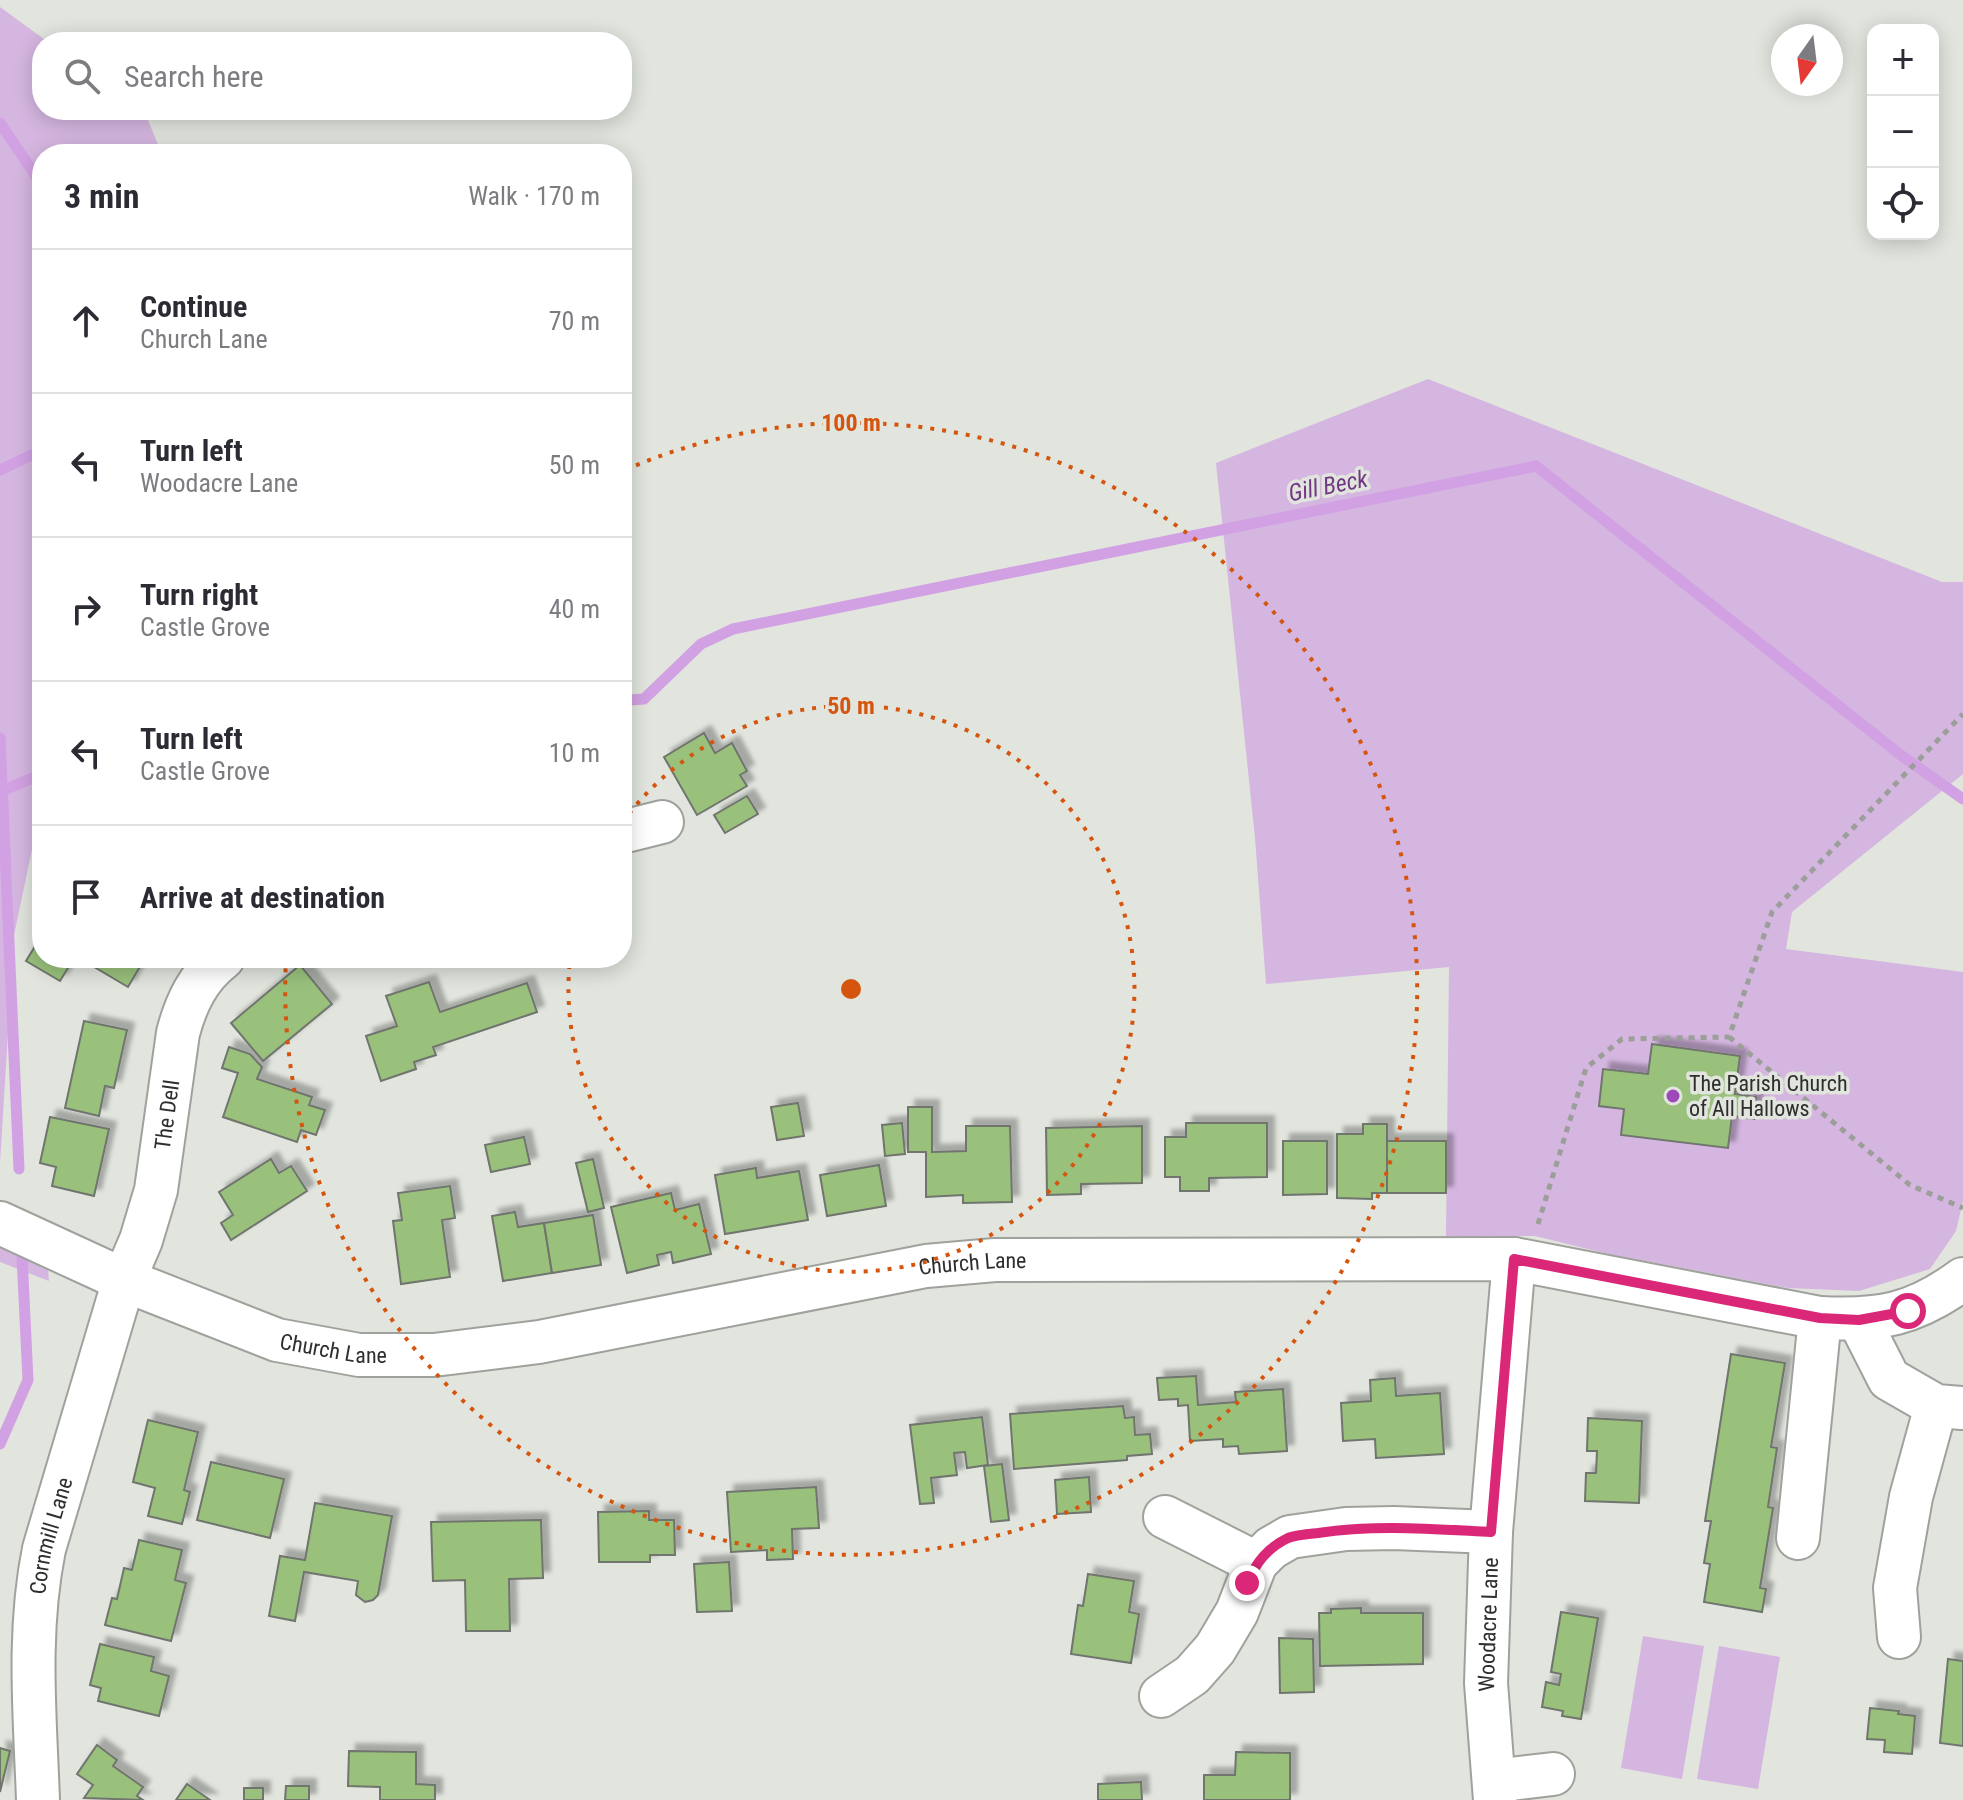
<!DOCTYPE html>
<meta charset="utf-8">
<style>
:root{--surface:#fff;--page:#f7f7f7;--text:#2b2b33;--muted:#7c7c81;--line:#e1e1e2}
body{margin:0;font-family:"Roboto Condensed",sans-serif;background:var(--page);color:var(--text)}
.controls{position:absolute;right:24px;top:24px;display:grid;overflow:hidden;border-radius:16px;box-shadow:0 4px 20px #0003}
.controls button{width:72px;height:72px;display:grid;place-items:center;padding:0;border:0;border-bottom:2px solid var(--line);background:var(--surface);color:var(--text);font:40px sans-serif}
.compass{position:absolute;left:1771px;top:24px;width:72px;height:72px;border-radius:50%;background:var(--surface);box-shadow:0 4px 20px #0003;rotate:194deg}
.stop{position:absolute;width:24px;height:24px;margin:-18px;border:6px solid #db2777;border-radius:50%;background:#fff}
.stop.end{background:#db2777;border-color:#fff;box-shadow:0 2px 8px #0008}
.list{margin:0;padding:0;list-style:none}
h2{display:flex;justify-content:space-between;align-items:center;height:104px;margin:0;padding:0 32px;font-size:34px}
h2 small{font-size:26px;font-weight:400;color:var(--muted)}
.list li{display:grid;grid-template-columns:52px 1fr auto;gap:24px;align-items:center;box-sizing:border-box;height:144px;padding:0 32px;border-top:2px solid var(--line)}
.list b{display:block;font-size:30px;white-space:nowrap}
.list p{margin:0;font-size:26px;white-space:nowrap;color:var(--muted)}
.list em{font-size:26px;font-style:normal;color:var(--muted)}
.icon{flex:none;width:44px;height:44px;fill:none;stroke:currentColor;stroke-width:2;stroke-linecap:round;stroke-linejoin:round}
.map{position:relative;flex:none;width:1963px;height:1800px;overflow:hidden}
.search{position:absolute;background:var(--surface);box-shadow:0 4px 20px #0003;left:32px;top:32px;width:600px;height:88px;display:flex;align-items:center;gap:20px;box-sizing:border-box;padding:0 28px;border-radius:32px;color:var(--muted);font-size:30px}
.panel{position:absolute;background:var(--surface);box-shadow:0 4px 20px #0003;left:32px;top:144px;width:600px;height:824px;border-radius:32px}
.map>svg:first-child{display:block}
</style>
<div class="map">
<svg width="1963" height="1800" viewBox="0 0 1963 1800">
<defs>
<filter id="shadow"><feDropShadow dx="7" dy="-7" stdDeviation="2" flood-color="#0004"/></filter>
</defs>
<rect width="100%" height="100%" fill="#e1e5de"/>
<g fill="#d5b6e0" fill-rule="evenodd">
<path d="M0 7 48 42H42V110H141L145 113 162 154H42V802L14 935 0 1163Z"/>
<path d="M1428 379 1942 582H1963V774L1792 912 1786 949 1963 972V1201L1956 1231 1930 1269 1859 1291 1788 1288 1608 1254 1535 1236 1446 1237 1449 967 1266 984 1255 838 1216 463ZM1653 1044 1740 1056 1735 1094 1756 1097 1753 1119 1732 1116 1728 1148 1621 1135 1624 1109 1599 1106 1603 1069 1648 1074Z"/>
<path d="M0 1235 47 1255 49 1281 0 1262Z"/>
<path d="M1643 1636 1704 1646 1682 1779 1621 1768Z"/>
<path d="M1719 1646 1780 1657 1758 1789 1697 1779Z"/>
</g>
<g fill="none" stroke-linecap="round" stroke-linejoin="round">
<g stroke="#d2a1e3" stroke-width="11">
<path d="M0 123 42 185"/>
<path d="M0 470 42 450"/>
<path d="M622 696 630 700 644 699 701 644 733 629 1536 466 1902 756 1963 799"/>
<path d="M0 738 19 1169"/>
<path d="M2 791 42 774"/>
<path d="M0 1444 28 1380 22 1256"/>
</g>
</g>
<g fill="#99c17b" stroke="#70746e" stroke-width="2" filter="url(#shadow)">
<path d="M704 733 715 753 732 743 747 771 740 775 747 786 697 815 664 757Z"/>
<path d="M747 796 758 814 725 833 714 815Z"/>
<path d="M42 935V958H74L60 981 26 961Z"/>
<path d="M79 958H145L128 987Z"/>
<path d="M300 965 332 1004 263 1061 231 1023Z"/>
<path d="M429 982 440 1012 527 983 537 1012 433 1047 436 1055 414 1062 416 1069 381 1081 366 1036 397 1026 386 996Z"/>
<path d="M84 1021 127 1030 114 1088 105 1086 99 1116 65 1108Z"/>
<path d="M1652 1044 1740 1056 1735 1094 1756 1097 1754 1119 1732 1116 1728 1148 1621 1135 1624 1109 1599 1106 1603 1069 1648 1074Z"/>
<path d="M229 1047 250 1054 262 1067 257 1079 312 1097 309 1105 325 1110 316 1135 301 1130 297 1142 223 1117 238 1073 222 1068Z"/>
<path d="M798 1103 804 1136 777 1140 771 1107Z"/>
<path d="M908 1107H932V1152L966 1151V1126H1010L1012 1202 963 1203V1195L926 1197V1152H908Z"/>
<path d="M50 1117 109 1129 94 1196 52 1186 56 1167 40 1163Z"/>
<path d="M902 1123 905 1154 885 1156 882 1125Z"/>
<path d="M1186 1123H1267V1177L1209 1178V1191H1180V1177H1165V1137H1186Z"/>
<path d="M1363 1124H1387V1193H1372V1199L1337 1198V1134H1363Z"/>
<path d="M1142 1126V1183L1081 1184V1194L1047 1195 1046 1128Z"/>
<path d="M524 1137 530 1164 491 1172 485 1145Z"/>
<path d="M1283 1141H1327V1194L1283 1195Z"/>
<rect x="1387" y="1141" width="59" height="52"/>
<path d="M271 1159 279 1173 291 1166 307 1191 231 1240 221 1223 233 1215 219 1192Z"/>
<path d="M593 1159 604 1208 588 1212 576 1163Z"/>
<path d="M879 1165 886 1206 827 1216 820 1175Z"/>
<path d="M756 1168 757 1178 799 1171 808 1220 725 1234 715 1175Z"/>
<path d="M450 1186 455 1218 442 1220 450 1277 401 1284 393 1221 402 1220 398 1193Z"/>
<path d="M671 1193 675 1210 699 1204 711 1254 673 1263 671 1252 657 1255 659 1265 627 1273 611 1207Z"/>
<path d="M515 1212 518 1227 544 1223 552 1273 503 1281 492 1216Z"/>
<path d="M593 1215 601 1265 552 1273 544 1223Z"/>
<path d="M1731 1354 1785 1363 1771 1447 1777 1448 1768 1507 1773 1508 1760 1588 1766 1589 1762 1612 1704 1602 1710 1564 1704 1563 1711 1521H1705Z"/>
<path d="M1196 1376 1198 1405 1236 1402 1235 1392 1283 1389 1287 1451 1239 1454 1238 1446 1223 1447V1439L1190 1441 1188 1405 1178 1406V1399L1159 1400 1157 1378Z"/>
<path d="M1395 1378 1396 1396 1440 1393 1444 1454 1376 1458 1375 1439 1343 1441 1341 1403 1371 1401 1370 1380Z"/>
<path d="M1123 1406 1125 1418 1134 1417 1135 1435 1150 1434 1152 1454 1127 1456V1460L1014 1469 1010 1414Z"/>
<path d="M982 1417 988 1465 967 1468 965 1452 954 1453 957 1475 931 1478 934 1503 920 1504 910 1425Z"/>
<path d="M1588 1418 1642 1421 1639 1503 1585 1501 1586 1473H1596L1597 1451H1587Z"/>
<path d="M148 1420 198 1432 184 1490 190 1492 182 1524 148 1516 155 1488 133 1482Z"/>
<path d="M211 1462 284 1479 270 1538 197 1520Z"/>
<path d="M1002 1464 1009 1520 991 1522 984 1466Z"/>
<path d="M1089 1477 1091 1512 1057 1514 1055 1480Z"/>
<path d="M816 1487 819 1528 792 1529 793 1559 767 1560V1550L731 1552 727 1492Z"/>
<path d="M315 1503 392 1516 378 1595 373 1600 365 1602 356 1595 358 1581 304 1572 295 1621 269 1616 280 1556 305 1560Z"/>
<path d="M649 1511V1520H674L675 1555H650V1562H599L598 1512Z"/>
<path d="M541 1520 543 1578 509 1579 510 1631H466L465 1580 433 1581 431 1522Z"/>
<path d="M139 1540 182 1550 175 1580 186 1583 171 1641 105 1625 112 1598 117 1599 124 1568 132 1570Z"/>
<path d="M729 1562 732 1611 697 1612 694 1564Z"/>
<path d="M1088 1574 1134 1581 1129 1612 1139 1614 1131 1663 1071 1654 1078 1605 1083 1606Z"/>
<path d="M1361 1608V1613H1423V1664L1320 1666 1319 1613H1331V1609Z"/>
<path d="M1561 1612 1598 1618 1581 1719 1562 1716 1563 1711 1542 1707 1546 1682 1559 1685 1561 1674 1551 1672Z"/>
<path d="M1279 1638 1313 1639 1314 1692 1280 1693Z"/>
<path d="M100 1644 154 1657 151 1671 169 1676 159 1716 98 1701 101 1688 90 1685Z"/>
<path d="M1948 1659 1963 1661V1746L1940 1743Z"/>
<path d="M1870 1708 1899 1711 1898 1714 1915 1716 1912 1754 1884 1752 1885 1740 1867 1739Z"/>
<path d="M97 1745 117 1760 113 1766 143 1787 137 1796 143 1800 84 1798 93 1785 77 1774Z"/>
<path d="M0 1748 10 1751 0 1792Z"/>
<path d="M349 1751 416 1752V1784L435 1785V1800H380V1787L348 1786Z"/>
<path d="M1236 1752 1290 1753V1800H1204V1775H1235Z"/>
<path d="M1141 1782 1142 1800H1098V1784Z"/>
<path d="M187 1784 210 1800H176Z"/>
<path d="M286 1786H309V1800H285Z"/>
<rect x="244" y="1788" width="19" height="12"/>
</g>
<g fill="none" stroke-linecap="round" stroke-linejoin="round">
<defs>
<g id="minor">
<path d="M622 832 662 822"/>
<path id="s1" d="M0 1223 124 1280 277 1340 359 1355H434L539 1342 926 1266 995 1260 1514 1259 1820 1318C1880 1321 1914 1315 1963 1279"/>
<path d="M1859 1320 1889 1379 1936 1406 1962 1408"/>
<path d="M1165 1517 1256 1563"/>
<path d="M1798 1538 1820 1318"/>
<path d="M1899 1637 1895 1588 1911 1497 1936 1406"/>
<path d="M1161 1696 1192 1675 1215 1649 1237 1612 1256 1563 1271 1548 1290 1537 1346 1529 1394 1528 1491 1532"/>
<path d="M1494 1781 1553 1774"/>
<path id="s2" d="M38 1800C35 1715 27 1633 44 1549L124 1280 141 1240 156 1190 178 1033C186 1003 198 977 223 958"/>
<path id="s3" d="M1495 1800 1486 1683 1491 1532 1514 1259"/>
</g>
</defs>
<use href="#minor" stroke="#9fa29c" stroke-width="46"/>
<g stroke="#9b9e99" stroke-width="5" stroke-dasharray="6 6" stroke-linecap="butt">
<path d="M1729 1037 1910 1185 1963 1208"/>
<path d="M1538 1224 1586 1068 1622 1039 1729 1037 1772 912 1963 714"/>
</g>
<use href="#minor" stroke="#fff" stroke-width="42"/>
</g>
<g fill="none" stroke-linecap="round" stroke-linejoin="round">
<path stroke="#db2777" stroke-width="10" d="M1247 1583C1256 1563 1267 1548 1288 1538 1296 1535 1308 1534 1318 1533 1375 1524 1433 1529 1491 1532L1514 1259 1820 1318 1859 1320 1908 1311"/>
</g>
<g fill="none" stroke="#d5550f" stroke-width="4" stroke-dasharray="4 8">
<path d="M622 823A283 283 0 1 1 570 959"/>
<path d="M625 470A566 566 0 1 1 286 959"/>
</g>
<circle fill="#9d49b7" stroke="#e1e5de" stroke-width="3" cx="1673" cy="1096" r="8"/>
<g text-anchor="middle" stroke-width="7" stroke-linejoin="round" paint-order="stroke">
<g font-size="22" fill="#2e2f2d" stroke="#e1e5de" text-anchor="start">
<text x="1689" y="1091">The Parish Church<tspan x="1689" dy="25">of All Hallows</tspan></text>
</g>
<g font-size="22" fill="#2e2f2d" stroke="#e1e5de">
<text dy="8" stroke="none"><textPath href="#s2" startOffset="704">The Dell</textPath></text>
<text dy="8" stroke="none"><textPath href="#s1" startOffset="1006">Church Lane</textPath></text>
<text dy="8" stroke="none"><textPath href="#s1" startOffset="358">Church Lane</textPath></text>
<text dy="8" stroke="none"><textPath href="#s2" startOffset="266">Cornmill Lane</textPath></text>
<text dy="8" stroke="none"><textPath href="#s3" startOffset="176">Woodacre Lane</textPath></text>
</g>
<g font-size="24" font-style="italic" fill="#723885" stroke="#e1e5de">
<text transform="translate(1328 486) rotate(-11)" y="8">Gill Beck</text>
</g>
</g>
<circle cx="851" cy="989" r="12" fill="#d5550f" stroke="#e1e5de" stroke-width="4"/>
<g font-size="24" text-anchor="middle" font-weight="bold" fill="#d5550f" stroke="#e1e5de" stroke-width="7" stroke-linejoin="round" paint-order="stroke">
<text x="851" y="431">100 m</text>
<text x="851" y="714">50 m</text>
</g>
</svg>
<div class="controls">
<button>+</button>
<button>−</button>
<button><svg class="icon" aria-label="locate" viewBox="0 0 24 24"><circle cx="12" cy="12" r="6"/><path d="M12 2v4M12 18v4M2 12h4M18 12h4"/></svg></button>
</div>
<svg class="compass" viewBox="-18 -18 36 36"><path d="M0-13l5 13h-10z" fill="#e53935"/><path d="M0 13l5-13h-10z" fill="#7c7c81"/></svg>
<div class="stop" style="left:1908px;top:1311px"></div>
<div class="stop end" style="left:1247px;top:1583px"></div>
<div class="search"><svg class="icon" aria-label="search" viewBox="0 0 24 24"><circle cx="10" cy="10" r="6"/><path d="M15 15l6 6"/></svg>Search here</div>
<section class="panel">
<h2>3 min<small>Walk · 170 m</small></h2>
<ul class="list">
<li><svg class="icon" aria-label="ahead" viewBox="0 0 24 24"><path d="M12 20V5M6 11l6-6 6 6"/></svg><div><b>Continue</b><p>Church Lane</p></div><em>70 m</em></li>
<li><svg class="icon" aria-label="left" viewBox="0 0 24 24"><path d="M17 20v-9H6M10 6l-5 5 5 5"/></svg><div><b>Turn left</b><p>Woodacre Lane</p></div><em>50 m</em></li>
<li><svg class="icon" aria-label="right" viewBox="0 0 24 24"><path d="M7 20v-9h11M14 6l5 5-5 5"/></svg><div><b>Turn right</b><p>Castle Grove</p></div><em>40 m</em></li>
<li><svg class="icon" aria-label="left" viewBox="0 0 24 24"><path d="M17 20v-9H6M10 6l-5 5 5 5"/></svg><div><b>Turn left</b><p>Castle Grove</p></div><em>10 m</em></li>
<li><svg class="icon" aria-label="arrive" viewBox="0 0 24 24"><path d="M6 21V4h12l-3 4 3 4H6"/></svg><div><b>Arrive at destination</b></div></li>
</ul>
</section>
</div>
